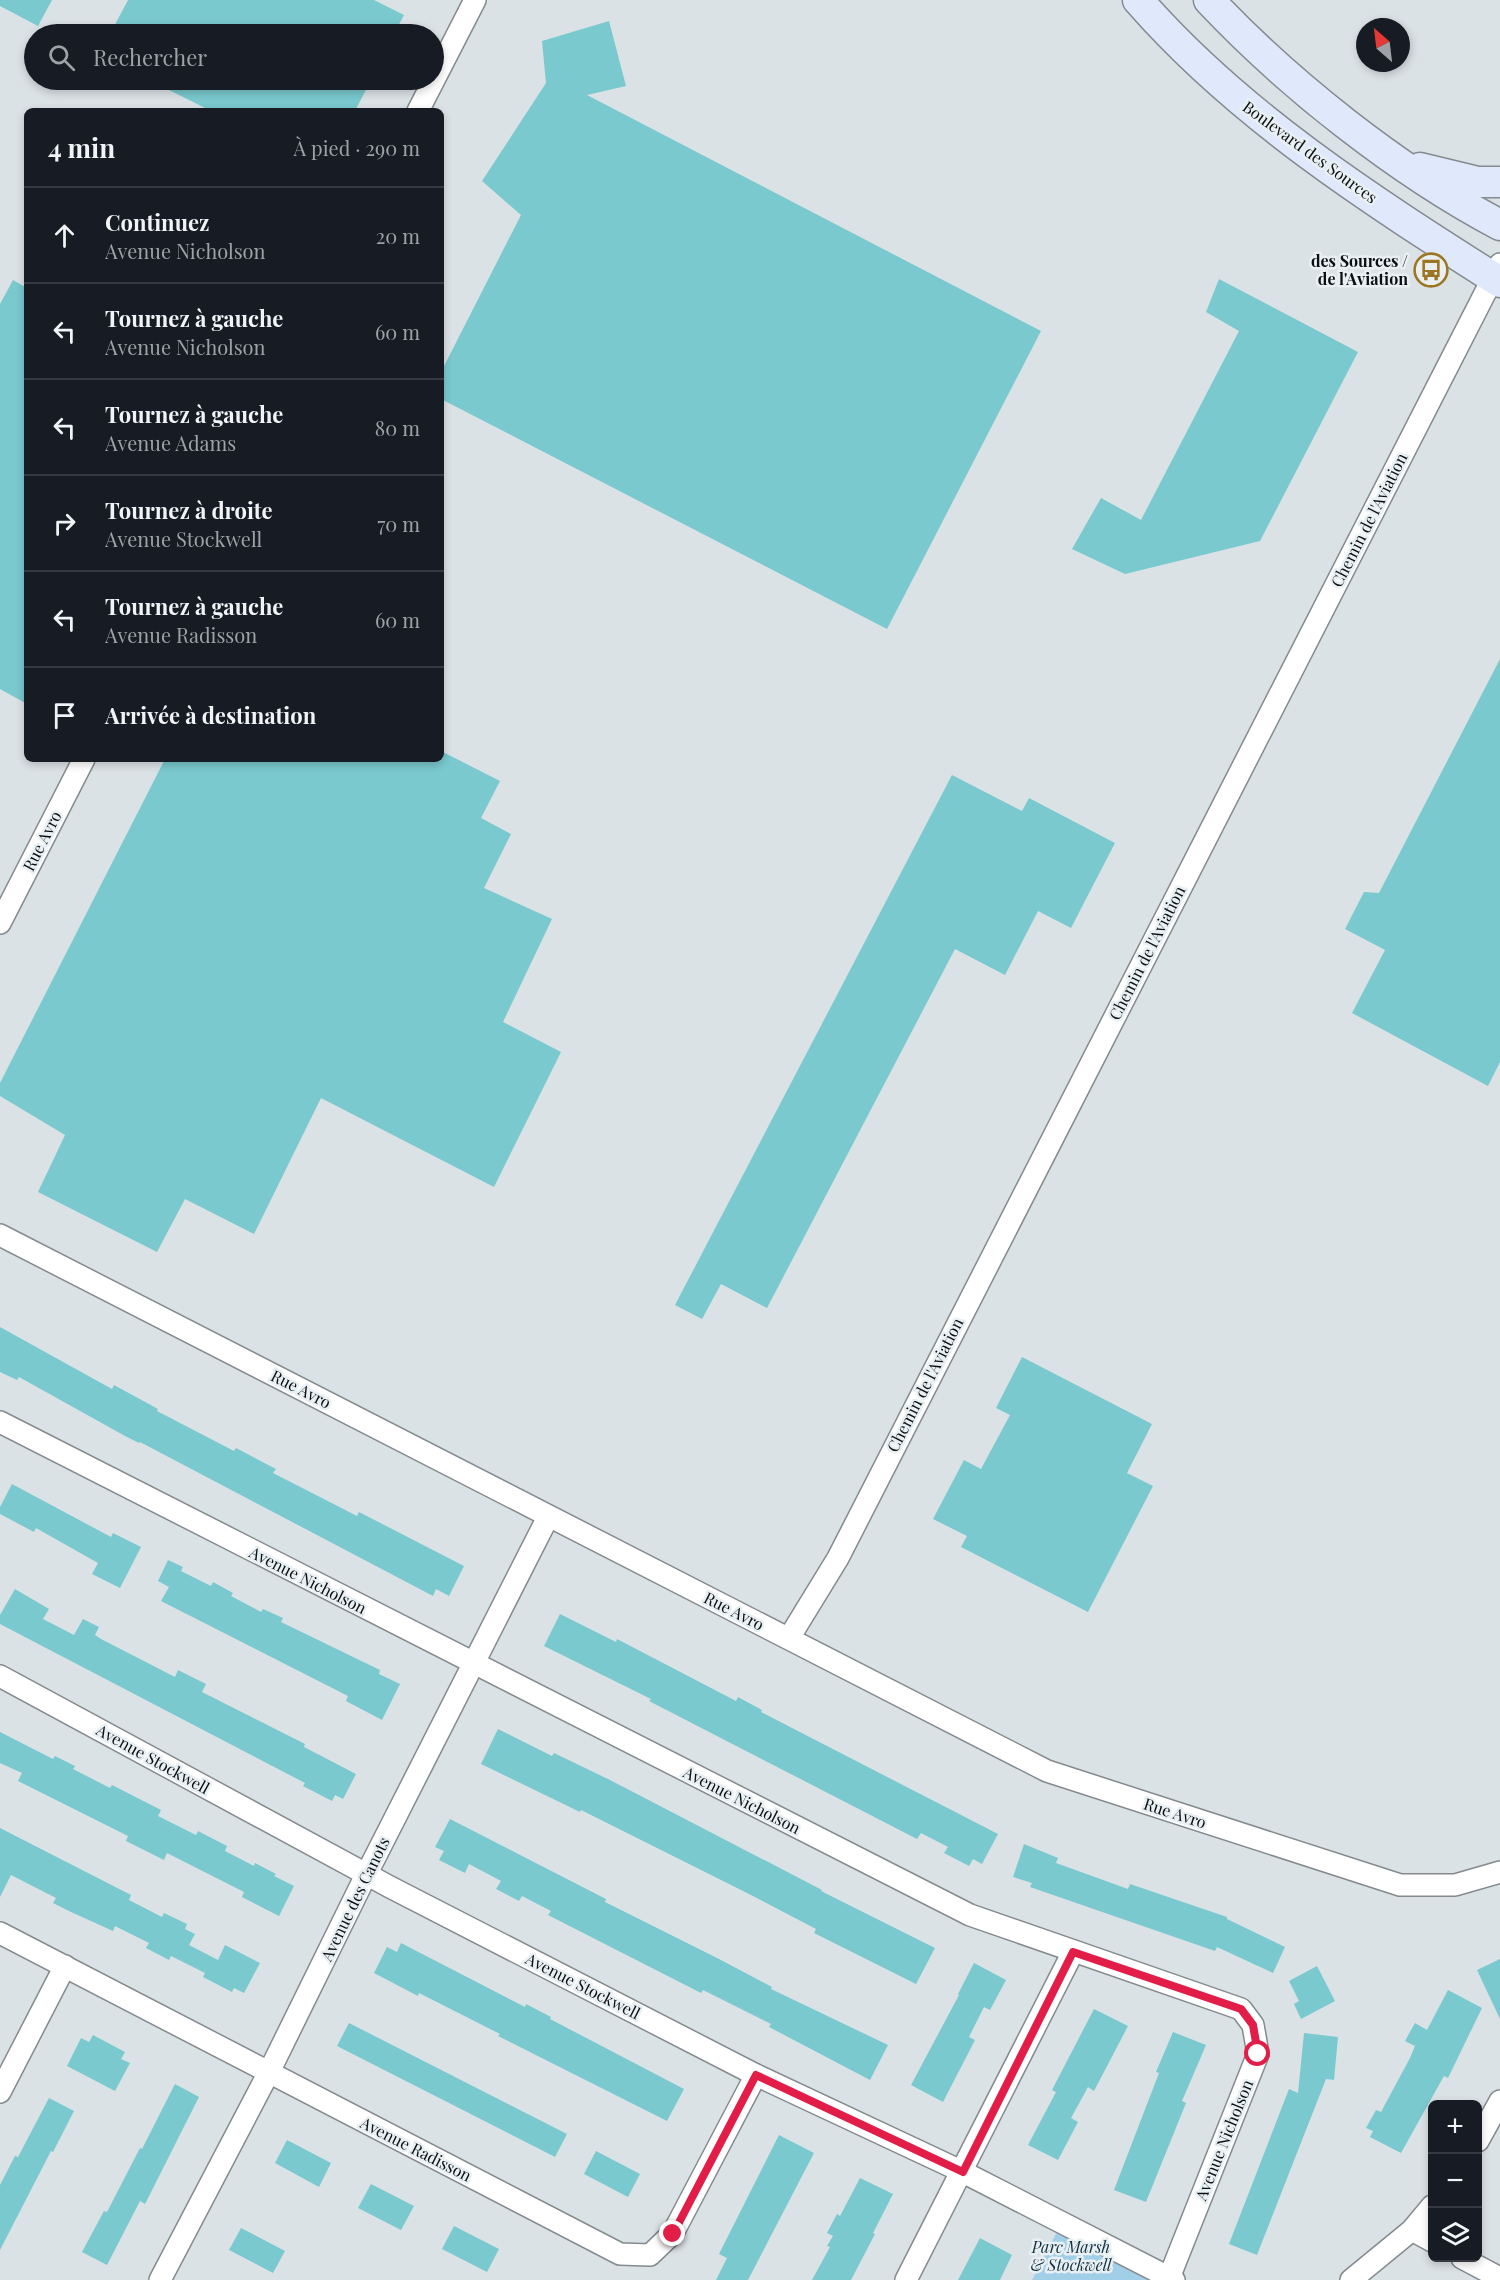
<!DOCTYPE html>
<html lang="fr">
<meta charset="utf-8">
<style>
:root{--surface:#171b24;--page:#20242c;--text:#f1f3f6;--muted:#9ea1a6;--line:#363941}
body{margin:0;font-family:"Playfair Display",serif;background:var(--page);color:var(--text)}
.controls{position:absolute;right:18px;bottom:18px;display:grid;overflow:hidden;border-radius:9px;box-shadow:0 3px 9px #0003}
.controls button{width:54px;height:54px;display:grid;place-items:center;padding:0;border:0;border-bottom:2px solid var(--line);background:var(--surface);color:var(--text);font:30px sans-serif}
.compass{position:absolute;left:1356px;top:18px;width:54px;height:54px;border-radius:50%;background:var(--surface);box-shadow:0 3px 9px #0003;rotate:332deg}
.stop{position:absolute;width:18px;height:18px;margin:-14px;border:4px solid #e11d48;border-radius:50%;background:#fff}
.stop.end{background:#e11d48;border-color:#fff;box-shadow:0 2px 6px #0008}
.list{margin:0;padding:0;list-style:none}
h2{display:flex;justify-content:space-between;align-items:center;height:78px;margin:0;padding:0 24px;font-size:26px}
h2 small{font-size:20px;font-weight:400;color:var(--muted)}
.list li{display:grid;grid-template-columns:39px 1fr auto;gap:18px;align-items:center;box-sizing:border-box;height:96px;padding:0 24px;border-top:2px solid var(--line)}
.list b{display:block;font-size:22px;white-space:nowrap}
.list p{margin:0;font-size:20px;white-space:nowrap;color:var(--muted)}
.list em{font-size:20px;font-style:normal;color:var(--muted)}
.icon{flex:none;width:33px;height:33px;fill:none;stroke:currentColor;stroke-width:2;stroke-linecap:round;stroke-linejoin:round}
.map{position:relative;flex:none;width:1500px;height:2280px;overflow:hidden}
.search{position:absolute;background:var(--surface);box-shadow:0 3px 9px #0003;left:24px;top:24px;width:420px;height:66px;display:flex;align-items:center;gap:15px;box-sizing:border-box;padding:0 21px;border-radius:33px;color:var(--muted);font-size:22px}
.panel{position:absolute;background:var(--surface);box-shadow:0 3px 9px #0003;left:24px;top:108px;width:420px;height:654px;border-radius:9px}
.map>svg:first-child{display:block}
</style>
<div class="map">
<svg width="1500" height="2280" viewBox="0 0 1500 2280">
<rect width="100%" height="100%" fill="#dbe2e6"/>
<path fill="#a1cfe7" d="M1061 2224 1171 2280H1032Z"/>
<g fill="#79c9ce">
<path d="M0 0H52L38 26 0 6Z"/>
<path d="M128 0H374L404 15 394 34H110Z"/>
<path d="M609 21 626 86 587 95 1041 331 887 629 441 399V372L521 215 482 181 546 83 542 41Z"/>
<path d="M149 80H371L355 111H211Z"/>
<path d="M1219 279 1358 352 1260 541 1125 574 1072 549 1101 498 1141 520 1239 331 1206 312Z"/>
<path d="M13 280 27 288V704L0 689V304Z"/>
<path d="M1500 659V1062L1488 1086 1352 1013 1385 950 1345 929 1364 892 1379 893Z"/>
<path d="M441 751 500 781 481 818 511 834 484 888 552 919 503 1022 561 1052 494 1187 321 1098 254 1234 185 1199 157 1252 38 1192 65 1135 0 1096V1083L165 759H441Z"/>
<path d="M952 775 1022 811 1029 798 1115 843 1071 928 1038 911 1005 975 955 949 767 1308 721 1284 702 1319 675 1305Z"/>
<path d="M0 1327 112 1389 114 1385 158 1409 157 1411 234 1451 236 1448 276 1469 273 1473 357 1516 359 1512 464 1566 449 1596 436 1589 433 1596 140 1442 139 1443 125 1436 19 1377 17 1380 0 1372Z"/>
<path d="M1022 1357 1152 1424 1127 1473 1153 1486 1088 1612 961 1547 967 1536 933 1519 964 1460 981 1469 1010 1415 996 1408Z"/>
<path d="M12 1484 111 1537 113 1533 141 1547 120 1588 92 1574 98 1563 36 1528 34 1532 0 1514V1507Z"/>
<path d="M168 1560 183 1567 181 1571 211 1586 213 1582 233 1593 231 1596 261 1612 263 1609 283 1618 281 1622 380 1670 379 1674 400 1684 382 1720 346 1701 348 1696 161 1601 169 1587 158 1581Z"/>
<path d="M15 1589 49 1609 43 1619 74 1635 83 1619 99 1627 95 1635 101 1639 175 1677 178 1670 206 1684 202 1692 305 1744 304 1747 356 1774 343 1799 335 1795 332 1801 303 1786 305 1783 0 1624V1615Z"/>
<path d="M560 1614 616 1642 617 1639 736 1701 738 1697 762 1710 761 1712 998 1834 982 1864 973 1859 969 1866 944 1853 948 1847 921 1833 917 1839 649 1701 651 1699 544 1646Z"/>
<path d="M498 1729 552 1756 554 1753 610 1780 822 1890 821 1891 935 1948 916 1984 814 1933 816 1929 749 1894 581 1810 580 1812 481 1764Z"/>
<path d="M0 1732 53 1759 55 1756 75 1766 73 1769 110 1788 112 1785 161 1810 158 1816 196 1835 198 1831 227 1846 225 1851 254 1866 255 1863 276 1874 274 1876 294 1886 279 1916 242 1897 244 1892 167 1853 164 1860 126 1841 128 1836 18 1781 22 1773 0 1763Z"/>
<path d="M450 1819 606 1899 605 1902 719 1959 772 1987 771 1989 888 2045 870 2080 769 2027 771 2024 703 1990 701 1993 548 1915 551 1911 522 1896 519 1901 496 1889 501 1881 469 1864 465 1873 439 1860 444 1851 435 1847Z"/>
<path d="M0 1828 131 1895 129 1900 162 1917 164 1913 187 1924 185 1929 195 1934 189 1945 218 1960 225 1945 260 1963 244 1993 234 1988 232 1992 203 1977 205 1973 171 1956 169 1960 146 1948 149 1943 115 1926 113 1931 71 1912 53 1903 56 1898 11 1875 0 1897Z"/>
<path d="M1024 1844 1058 1858 1056 1863 1128 1889 1130 1884 1227 1917V1919L1285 1947 1273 1973 1217 1947 1215 1951 1030 1887 1032 1883 1013 1877Z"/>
<path d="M401 1943 525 2007 526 2004 551 2017 550 2019 684 2089 667 2121 498 2036 500 2034 419 1993 418 1996 374 1973 387 1947 397 1952Z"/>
<path d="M1500 1959V2019L1477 1970Z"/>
<path d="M974 1963 1006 1980 990 2010 984 2007 969 2037 975 2040 943 2102 911 2085 959 1995 958 1994Z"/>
<path d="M1317 1966 1335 2001 1301 2019 1294 2004 1299 2001 1289 1981Z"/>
<path d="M1448 1990 1482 2008 1448 2078 1444 2076 1401 2153 1370 2137 1373 2131 1366 2128 1376 2110 1381 2112 1410 2058 1415 2046 1405 2041 1415 2023 1427 2030Z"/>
<path d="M1094 2009 1128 2026 1094 2091 1088 2087 1071 2118 1078 2122 1058 2160 1028 2145 1056 2092 1052 2090Z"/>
<path d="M349 2023 567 2134 555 2157 337 2046Z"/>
<path d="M1173 2032 1206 2045 1182 2101 1186 2103 1146 2202 1114 2190 1159 2073 1156 2072Z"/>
<path d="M1304 2033 1338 2037 1334 2080 1326 2079 1257 2255 1229 2244 1289 2089 1298 2093Z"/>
<path d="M93 2035 125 2052 121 2059 130 2063 115 2091 67 2066 81 2038 89 2042Z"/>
<path d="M175 2084 199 2097 145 2204 140 2201 107 2265 82 2252 104 2211 107 2212 140 2148 142 2149Z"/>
<path d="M49 2098 74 2111 53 2152 51 2151 0 2250V2185L15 2156 18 2157Z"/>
<path d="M779 2135 814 2153 748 2280H716L727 2258 719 2254Z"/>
<path d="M287 2140 331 2163 319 2187 275 2163Z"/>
<path d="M596 2151 640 2174 628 2197 584 2174Z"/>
<path d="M860 2178 893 2194 873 2233 875 2234 851 2280H812L830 2247 827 2246 833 2236 827 2233 837 2214 840 2216Z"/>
<path d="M371 2184 414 2206 401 2230 358 2208Z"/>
<path d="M454 2226 499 2249 487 2272 442 2249Z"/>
<path d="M241 2228 285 2251 273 2273 229 2250Z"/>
<path d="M980 2238 1012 2255 1000 2280H958Z"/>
</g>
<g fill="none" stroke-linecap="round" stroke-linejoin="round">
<defs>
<g id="street">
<path d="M418 111 475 0"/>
<path d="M0 923 84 759"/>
<path d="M0 1235 1047 1771 1400 1885H1455L1500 1872"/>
<path d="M0 1422 970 1915 1241 2009 1253 2025 1258 2054 1169 2278"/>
<path d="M789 1638 838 1558 1500 264"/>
<path d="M0 1676 390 1887 756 2075 963 2172 1174 2280"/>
<path d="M0 1933 620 2254 650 2255 673 2233 756 2075"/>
<path d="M0 2092 65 1966"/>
<path d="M1478 2141 1500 2101"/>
<path d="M1412 2230 1432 2241"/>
<path d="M1462 2258 1500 2278"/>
<path d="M160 2280 269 2072 366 1875 548 1517"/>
<path d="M906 2280 1073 1952"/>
<path d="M1351 2280 1412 2230 1432 2206"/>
</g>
<g id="secondary">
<path d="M1138 0C1239 116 1371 200 1500 282"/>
<path d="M1209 0C1288 84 1398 171 1500 225"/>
<path d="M1420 168 1478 182H1500"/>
</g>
</defs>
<use href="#street" stroke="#848a8e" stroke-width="24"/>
<use href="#secondary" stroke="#848a8e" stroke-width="33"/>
<use href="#street" stroke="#fff" stroke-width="21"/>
<use href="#secondary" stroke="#dfe9fb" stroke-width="30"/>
</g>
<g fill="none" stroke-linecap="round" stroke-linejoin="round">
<path stroke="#e11d48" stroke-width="8" d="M673 2234 756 2075 963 2172 1073 1952 1241 2009 1253 2025 1258 2054"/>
</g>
<defs>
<symbol id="bus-ring" viewBox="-11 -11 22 22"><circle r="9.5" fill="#e8f0f4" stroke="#9d7623" stroke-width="1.5"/><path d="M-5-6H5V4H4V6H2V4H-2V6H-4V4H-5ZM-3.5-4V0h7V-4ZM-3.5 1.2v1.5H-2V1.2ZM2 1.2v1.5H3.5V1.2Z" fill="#9d7623"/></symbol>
</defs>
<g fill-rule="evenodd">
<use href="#bus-ring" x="1412" y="251" width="38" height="38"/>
</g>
<g text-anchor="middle" stroke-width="5" stroke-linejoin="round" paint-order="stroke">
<g font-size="16" fill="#0c0f10" stroke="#e8f0f4">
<text transform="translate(1310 152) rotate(36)" y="6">Boulevard des Sources</text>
<text transform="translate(1369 520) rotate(-63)" y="6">Chemin de l'Aviation</text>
<text transform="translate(42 841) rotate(-63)" y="6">Rue Avro</text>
<text transform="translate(1147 953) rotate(-63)" y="6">Chemin de l'Aviation</text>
<text transform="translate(925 1385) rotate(-63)" y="6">Chemin de l'Aviation</text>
<text transform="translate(301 1389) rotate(27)" y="6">Rue Avro</text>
<text transform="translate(308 1580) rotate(27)" y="6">Avenue Nicholson</text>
<text transform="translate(734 1611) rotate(27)" y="6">Rue Avro</text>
<text transform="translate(153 1759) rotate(29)" y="6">Avenue Stockwell</text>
<text transform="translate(742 1800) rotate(27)" y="6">Avenue Nicholson</text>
<text transform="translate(1175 1813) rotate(18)" y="6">Rue Avro</text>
<text transform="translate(355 1899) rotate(-64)" y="6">Avenue des Canots</text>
<text transform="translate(583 1986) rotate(27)" y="6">Avenue Stockwell</text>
<text transform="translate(1224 2140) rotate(-68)" y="6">Avenue Nicholson</text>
<text transform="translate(416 2149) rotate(27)" y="6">Avenue Radisson</text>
</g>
<g font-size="16" font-weight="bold" fill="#0c0f10" stroke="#e8f0f4" text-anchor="end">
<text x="1408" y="267">des Sources /<tspan x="1408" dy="18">de l'Aviation</tspan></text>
</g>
<g font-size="16" font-style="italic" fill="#12303e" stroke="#e8f0f4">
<text x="1071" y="2253">Parc Marsh<tspan x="1071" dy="18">&amp; Stockwell</tspan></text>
</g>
</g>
</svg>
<div class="controls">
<button>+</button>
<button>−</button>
<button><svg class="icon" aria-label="layers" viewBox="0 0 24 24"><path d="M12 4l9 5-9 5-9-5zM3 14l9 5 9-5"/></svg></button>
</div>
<svg class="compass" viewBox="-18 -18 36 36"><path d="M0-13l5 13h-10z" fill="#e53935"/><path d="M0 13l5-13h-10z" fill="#9ea1a6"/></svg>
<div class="stop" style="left:1258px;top:2054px"></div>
<div class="stop end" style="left:673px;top:2234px"></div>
<div class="search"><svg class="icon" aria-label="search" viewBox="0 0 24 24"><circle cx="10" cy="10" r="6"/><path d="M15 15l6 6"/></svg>Rechercher</div>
<section class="panel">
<h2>4 min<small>À pied · 290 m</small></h2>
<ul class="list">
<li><svg class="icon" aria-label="ahead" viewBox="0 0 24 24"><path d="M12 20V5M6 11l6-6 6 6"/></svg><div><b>Continuez</b><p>Avenue Nicholson</p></div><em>20 m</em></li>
<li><svg class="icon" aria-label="left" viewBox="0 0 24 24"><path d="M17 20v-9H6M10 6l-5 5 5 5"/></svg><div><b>Tournez à gauche</b><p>Avenue Nicholson</p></div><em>60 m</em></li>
<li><svg class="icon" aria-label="left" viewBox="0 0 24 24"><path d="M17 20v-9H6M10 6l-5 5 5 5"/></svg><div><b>Tournez à gauche</b><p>Avenue Adams</p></div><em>80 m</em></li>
<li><svg class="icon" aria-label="right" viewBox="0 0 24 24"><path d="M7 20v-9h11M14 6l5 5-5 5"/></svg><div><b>Tournez à droite</b><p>Avenue Stockwell</p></div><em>70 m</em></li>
<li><svg class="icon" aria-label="left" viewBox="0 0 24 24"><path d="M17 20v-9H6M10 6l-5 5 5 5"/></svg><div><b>Tournez à gauche</b><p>Avenue Radisson</p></div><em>60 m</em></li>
<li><svg class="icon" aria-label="arrive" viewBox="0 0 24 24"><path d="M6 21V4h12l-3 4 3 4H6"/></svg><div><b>Arrivée à destination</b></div></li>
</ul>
</section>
</div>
